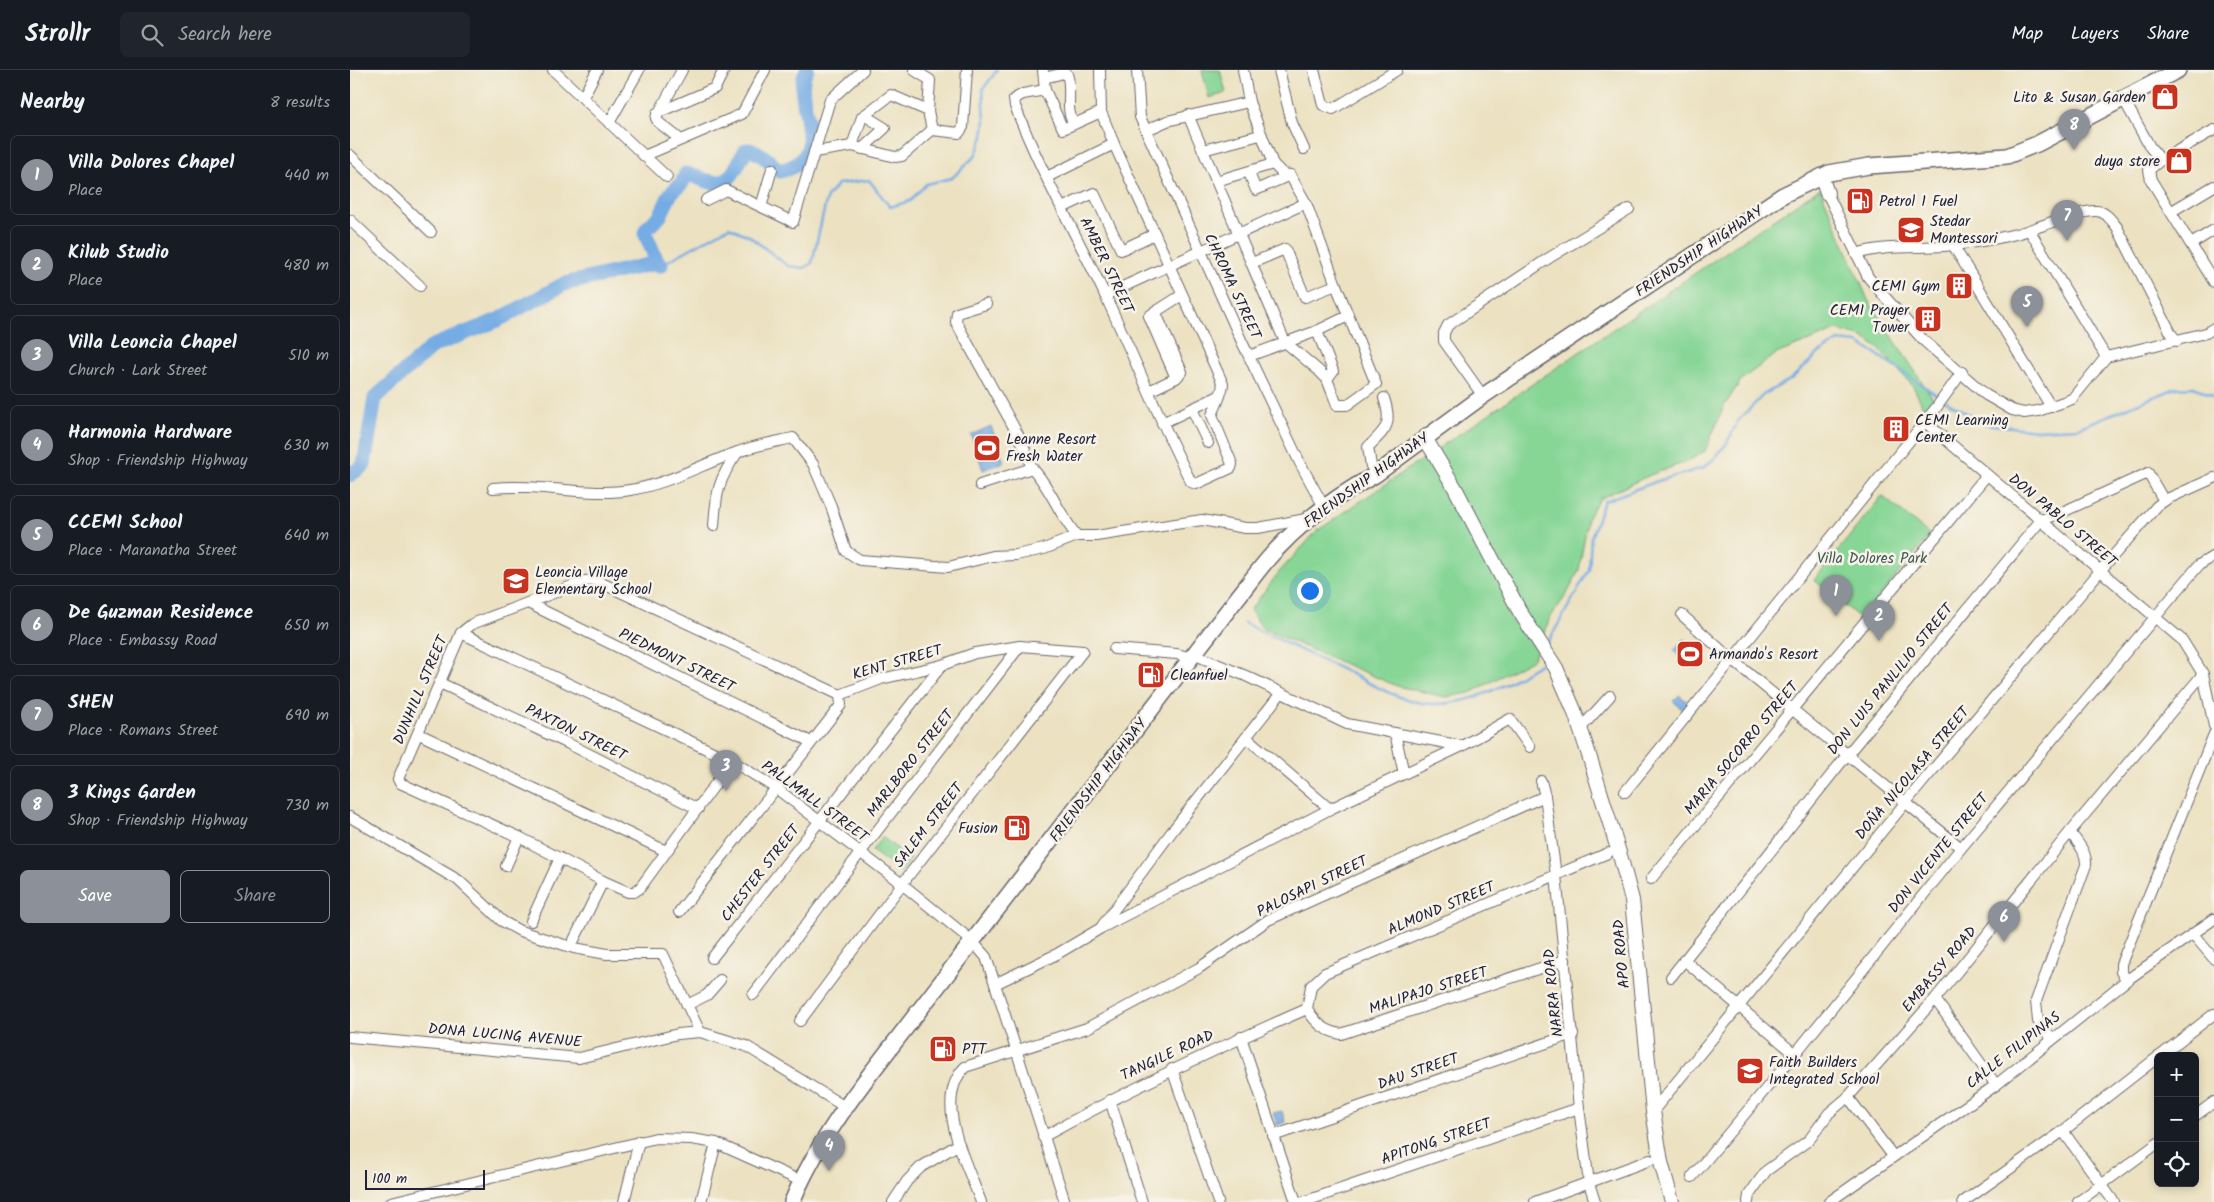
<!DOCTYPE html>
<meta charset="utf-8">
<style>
:root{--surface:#171b24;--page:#20242c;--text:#f1f3f6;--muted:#9ea1a6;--line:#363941;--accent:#8c9099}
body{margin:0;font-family:Kalam,sans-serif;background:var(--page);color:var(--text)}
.controls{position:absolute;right:15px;bottom:15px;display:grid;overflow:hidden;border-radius:8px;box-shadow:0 2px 8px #0003}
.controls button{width:45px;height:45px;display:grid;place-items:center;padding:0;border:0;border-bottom:1px solid var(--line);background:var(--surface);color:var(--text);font:25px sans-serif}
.scale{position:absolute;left:15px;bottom:12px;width:120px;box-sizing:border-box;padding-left:5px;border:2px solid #22223b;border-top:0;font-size:14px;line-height:18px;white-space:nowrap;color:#22223b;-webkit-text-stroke:4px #f7f3e8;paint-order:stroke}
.you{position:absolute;left:959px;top:520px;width:18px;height:18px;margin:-12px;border:4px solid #fff;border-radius:50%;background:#1a73e8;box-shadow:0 0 0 8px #1a73e833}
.badge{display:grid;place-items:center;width:32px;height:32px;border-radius:50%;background:var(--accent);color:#fff;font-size:16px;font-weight:700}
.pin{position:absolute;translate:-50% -41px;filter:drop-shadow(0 1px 2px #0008)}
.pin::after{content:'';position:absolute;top:26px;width:18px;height:15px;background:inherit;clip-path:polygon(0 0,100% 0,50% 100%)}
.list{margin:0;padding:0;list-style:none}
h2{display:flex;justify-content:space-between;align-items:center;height:65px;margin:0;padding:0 20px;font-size:21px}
h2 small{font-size:16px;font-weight:400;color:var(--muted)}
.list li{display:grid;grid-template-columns:32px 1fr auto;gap:15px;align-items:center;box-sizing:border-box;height:80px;margin:0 10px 10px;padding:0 10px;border:1px solid var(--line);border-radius:8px}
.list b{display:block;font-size:19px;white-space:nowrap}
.list p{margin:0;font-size:16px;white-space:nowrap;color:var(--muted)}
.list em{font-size:16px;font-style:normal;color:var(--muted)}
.actions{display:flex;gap:10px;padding:15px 20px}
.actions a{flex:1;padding:11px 0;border:1px solid var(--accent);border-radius:8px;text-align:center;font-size:18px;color:var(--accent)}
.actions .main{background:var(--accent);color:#fff}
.icon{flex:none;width:28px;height:28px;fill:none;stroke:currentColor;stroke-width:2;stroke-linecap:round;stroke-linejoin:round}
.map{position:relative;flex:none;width:1864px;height:1132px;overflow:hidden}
header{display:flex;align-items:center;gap:30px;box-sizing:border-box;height:70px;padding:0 25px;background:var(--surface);border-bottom:1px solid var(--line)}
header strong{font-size:24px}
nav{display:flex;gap:28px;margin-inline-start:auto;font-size:18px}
.search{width:350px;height:45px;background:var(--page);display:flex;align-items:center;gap:12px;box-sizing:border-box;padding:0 18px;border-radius:8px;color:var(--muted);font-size:19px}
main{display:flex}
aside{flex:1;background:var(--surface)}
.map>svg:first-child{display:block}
</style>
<header>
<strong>Strollr</strong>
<div class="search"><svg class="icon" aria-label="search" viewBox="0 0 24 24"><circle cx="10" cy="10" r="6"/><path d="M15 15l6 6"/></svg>Search here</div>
<nav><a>Map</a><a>Layers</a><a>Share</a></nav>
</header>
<main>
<aside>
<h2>Nearby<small>8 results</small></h2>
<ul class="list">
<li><span class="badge">1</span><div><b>Villa Dolores Chapel</b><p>Place</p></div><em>440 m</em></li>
<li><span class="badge">2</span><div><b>Kilub Studio</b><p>Place</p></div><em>480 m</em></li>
<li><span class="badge">3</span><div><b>Villa Leoncia Chapel</b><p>Church · Lark Street</p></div><em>510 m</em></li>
<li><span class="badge">4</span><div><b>Harmonia Hardware</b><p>Shop · Friendship Highway</p></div><em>630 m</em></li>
<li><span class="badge">5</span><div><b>CCEMI School</b><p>Place · Maranatha Street</p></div><em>640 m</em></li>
<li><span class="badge">6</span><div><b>De Guzman Residence</b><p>Place · Embassy Road</p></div><em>650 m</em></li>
<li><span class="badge">7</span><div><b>SHEN</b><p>Place · Romans Street</p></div><em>690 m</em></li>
<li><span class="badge">8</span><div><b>3 Kings Garden</b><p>Shop · Friendship Highway</p></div><em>730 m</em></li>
</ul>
<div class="actions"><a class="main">Save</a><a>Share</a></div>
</aside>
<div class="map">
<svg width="1864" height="1132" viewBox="0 0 1864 1132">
<rect width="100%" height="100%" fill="#f7f3e8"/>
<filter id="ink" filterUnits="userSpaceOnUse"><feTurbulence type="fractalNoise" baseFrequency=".02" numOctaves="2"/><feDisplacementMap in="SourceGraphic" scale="10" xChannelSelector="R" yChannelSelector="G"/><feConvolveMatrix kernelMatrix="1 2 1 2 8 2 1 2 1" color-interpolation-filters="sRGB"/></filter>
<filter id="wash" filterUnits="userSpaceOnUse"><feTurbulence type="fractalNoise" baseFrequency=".0096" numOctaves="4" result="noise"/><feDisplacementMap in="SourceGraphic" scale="20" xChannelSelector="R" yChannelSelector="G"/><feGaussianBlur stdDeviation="1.12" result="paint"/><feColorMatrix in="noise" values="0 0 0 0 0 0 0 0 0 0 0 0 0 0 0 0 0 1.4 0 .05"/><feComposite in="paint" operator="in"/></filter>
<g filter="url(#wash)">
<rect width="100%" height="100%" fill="#ece2c2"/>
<g fill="#87d696" stroke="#547c68">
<path d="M852 0H870L876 23 859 28Z"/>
<path d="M1470 118 1518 230 1584 330 1575 341 1563 316 1528 278 1513 267 1487 260 1426 284 1392 309 1374 336 1355 381 1336 392 1300 405 1249 429 1238 447 1229 500 1217 524 1200 548 1183 589 1120 623 1095 627 1047 616 913 559 900 540 930 501 967 461Z"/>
<path d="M1532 426 1580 465 1511 549 1464 510Z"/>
<path d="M532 767 561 789 551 802 522 781Z"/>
</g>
<g fill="#76ace4" stroke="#4c6790">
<path d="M641 356 654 392 633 400 621 365Z"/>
<path d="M1334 569 1355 588 1345 599 1324 581Z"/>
<path d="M1329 625 1340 634 1334 641 1323 631Z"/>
<path d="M932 1041 935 1052 927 1055 923 1043Z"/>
</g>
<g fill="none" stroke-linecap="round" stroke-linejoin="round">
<g stroke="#76ace4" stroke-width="2.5">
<path d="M311 195 379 157 399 166 438 196 454 198 462 193 477 127 488 114 519 110 540 137 560 131 576 114 602 108 625 86 633 67 635 51 633 19 647 0"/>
<path d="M1595 330 1635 354 1687 360 1728 358 1826 318 1844 317 1864 326"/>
<path d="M894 553C929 570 965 587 1000 603 1025 616 1052 632 1081 634 1121 636 1161 613 1193 592V589"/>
<path d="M1197 574 1239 500 1241 468 1254 431 1308 411 1353 398 1365 388 1377 373 1388 351 1413 325 1441 309 1469 283 1489 271 1508 273 1523 282 1590 327"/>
</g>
<g stroke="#76ace4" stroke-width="15">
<path d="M311 195 307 191 295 163 297 158 310 146 321 123 332 113 336 104C345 105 353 111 362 112 382 117 387 93 396 80 409 79 420 93 430 101 489 87 438 29 457 0"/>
<path d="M0 405 14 395 25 328 83 276 148 250 214 214 302 194 311 195"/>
</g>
</g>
</g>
<g filter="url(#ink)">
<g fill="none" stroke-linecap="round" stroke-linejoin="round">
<defs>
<g id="street">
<path d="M203 0 317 107"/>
<path d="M564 0 580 10 578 41 582 60"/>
<path d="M693 0 695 20 713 59 751 42"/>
<path d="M787 0 790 47 892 272 950 393 974 437"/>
<path d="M893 0 899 32 923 94"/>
<path d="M929 0 942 53 954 79"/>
<path d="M964 0 973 35 983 39 1047 0"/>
<path d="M694 8 714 3 717 4C723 20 714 39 724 54"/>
<path d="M695 20 673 24 664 29 665 36C690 101 725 162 755 225 784 287 810 351 841 412L846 414 881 398 882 394 862 345C866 336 872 324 873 314L764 74 751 42 750 0"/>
<path d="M233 27 247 0"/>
<path d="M1774 30 1800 77 1811 90"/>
<path d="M307 43 365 18 374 0"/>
<path d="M838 45 935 272 968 300 977 309 987 335H997L1026 314 986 215 956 133 940 105 933 104 923 94 866 111"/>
<path d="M259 53 289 0"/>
<path d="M797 60 817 51 899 32"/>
<path d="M1864 60 1811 90 1799 100 1801 110 1864 212"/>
<path d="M331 70 308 52 306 48 332 0"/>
<path d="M502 76 512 47 541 25 578 41"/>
<path d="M512 79 535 58 514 45"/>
<path d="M853 80 910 65"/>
<path d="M464 82 502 76 545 87 552 86 582 60 609 63 613 57 617 0"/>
<path d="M0 85 81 162"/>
<path d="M294 86 392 44 415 0"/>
<path d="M899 103 906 120 940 105"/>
<path d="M697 107 764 74"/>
<path d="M1477 123 1518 207 1535 227 1573 270 1636 325 1662 340 1674 343 1688 341 1722 329 1756 287 1856 263 1864 258"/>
<path d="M356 130 376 120 443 152 480 30 513 0"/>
<path d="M411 137 422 99"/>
<path d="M712 138 744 123 771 180 805 164"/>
<path d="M1822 141 1864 116"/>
<path d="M0 150 70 216"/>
<path d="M1680 161 1756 287"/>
<path d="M1841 174 1864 160"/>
<path d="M1603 175 1701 337"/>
<path d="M1506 184C1534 175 1565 178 1594 176 1618 174 1642 170 1666 164 1684 160 1731 139 1747 141 1756 142 1761 150 1767 157L1822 265 1827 271"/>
<path d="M902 193 935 179 955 227 986 215"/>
<path d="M755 225 956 133"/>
<path d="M636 234 607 243 606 252 672 372 682 398"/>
<path d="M967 261 983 301 977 309"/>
<path d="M899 286 967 261 998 246"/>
<path d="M826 308 799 246 832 225"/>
<path d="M799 321 826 308 832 302 805 241"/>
<path d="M1133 326 1094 271V263L1098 255 1199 188 1279 139"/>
<path d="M842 339 858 373"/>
<path d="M1575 352 1832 570 1853 604 1864 656"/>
<path d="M812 353 869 326"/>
<path d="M1026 403 1021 396 1018 377C1036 359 1043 355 1034 328"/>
<path d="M630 415 682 398C701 418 709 445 727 466H746L852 450 895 458H908L956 449"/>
<path d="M143 418C189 413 238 427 280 420 318 414 352 394 388 382 406 375 425 372 443 368L463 394 481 436 496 481 510 490 598 497 643 486 666 485 694 479 727 466"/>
<path d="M364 456C366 424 368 409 388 382"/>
<path d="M180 534 461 672"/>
<path d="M1332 545 1381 589 1611 778"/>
<path d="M111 563 382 691 427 719 552 814 622 871 636 887 645 914 715 1132"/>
<path d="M764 579 827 584 842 588"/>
<path d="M845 585 896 606 997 654 1112 676"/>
<path d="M90 613 219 674 348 739"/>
<path d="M1230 659 1260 626"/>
<path d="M1045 663 1054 704"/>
<path d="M69 664 316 781"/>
<path d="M897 668 980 739"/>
<path d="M382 691 290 818 284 822H278L253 811 169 767 50 713 48 709 111 563 122 554 235 511 245 510 490 625"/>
<path d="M1191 711 1195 726 1206 805 1229 1038 1239 1113 1245 1132"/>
<path d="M1275 722 1586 338 1612 302"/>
<path d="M0 747 108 810 152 851 170 861 224 878 257 884H313L350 962"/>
<path d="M156 796 169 767"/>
<path d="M1301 809 1637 405"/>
<path d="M329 842 491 635 490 625"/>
<path d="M181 851 210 788"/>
<path d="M752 856 823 760 931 623"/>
<path d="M1843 864 1864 889"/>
<path d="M224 870 253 811"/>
<path d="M362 888 592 595"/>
<path d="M1334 890 1445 984"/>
<path d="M1321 907 1497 685 1691 450 1706 445 1798 403 1814 431"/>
<path d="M1777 910 1771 902V894L1864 664"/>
<path d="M645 914 707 884 751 858 980 739 1112 676 1160 649 1180 677"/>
<path d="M403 925 510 783 670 576"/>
<path d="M1585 929 1646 1015"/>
<path d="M337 935 357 925 370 910"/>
<path d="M957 939 961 916 975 903 1258 783"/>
<path d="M957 939C966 953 974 961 991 964L1215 890"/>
<path d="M450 951 552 814 733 581 670 576 625 583 592 595 531 609 490 625"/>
<path d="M0 967 229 988 328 964 350 962 396 976 495 1037"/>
<path d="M891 967 946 1132"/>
<path d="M1702 969 1688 951 1686 931 1736 795C1737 782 1727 772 1720 762"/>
<path d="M1810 986 1864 944"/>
<path d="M822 999 868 1132"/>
<path d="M1498 1027 1543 1086"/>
<path d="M760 1030 792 1132"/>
<path d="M1303 1041 1556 732 1750 501 1807 436 1817 429 1864 408"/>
<path d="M1845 1046 1864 1032"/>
<path d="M1713 1061 1764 1132"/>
<path d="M923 1066 1223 964"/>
<path d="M693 1067C779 1019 867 978 957 939"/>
<path d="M1342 1107 1445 984 1611 778 1849 495 1864 486"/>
<path d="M41 1132 306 1068 341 1069 366 1073 451 1111"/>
<path d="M274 1132 289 1071"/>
<path d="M351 1132 366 1073"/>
<path d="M543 1132 557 1111 571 1097 609 1074"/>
<path d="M631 1132C617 1094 582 1031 615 997L737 958 849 898 918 850 1195 726"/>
<path d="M953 1132 1229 1038"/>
<path d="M1185 1132 1300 1090"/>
<path d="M1398 1132 1399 1125 1416 1101 1459 1070 1479 1043 1498 1027 1585 929 1720 762 1853 604"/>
<path d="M1479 1132 1646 1015 1777 910 1864 849"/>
<path d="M1613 1132 1713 1061 1808 987"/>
<path d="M1728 1132 1808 1073"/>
</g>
<g id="secondary">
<path d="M1471 106 1477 123"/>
<path d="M1075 368 1105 418 1170 542 1206 598 1224 640 1238 682 1271 789 1282 830 1303 1041 1311 1092 1322 1132"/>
</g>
<path id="primary" d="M442 1132C460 1088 486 1049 514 1012L888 527C901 511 913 493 927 479 955 449 990 424 1025 405L1133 326 1433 125 1479 103 1519 96 1657 86 1687 74 1828 0"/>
</defs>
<use href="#street" stroke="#69656a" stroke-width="12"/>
<use href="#secondary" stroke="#69656a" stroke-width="16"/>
<use href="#primary" stroke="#69656a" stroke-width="18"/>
<use href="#street" stroke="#fff" stroke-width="10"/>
<use href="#secondary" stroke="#fff" stroke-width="14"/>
<use href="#primary" stroke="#fff" stroke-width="15"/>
</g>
</g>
<defs>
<symbol id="shop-square" viewBox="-11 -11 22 22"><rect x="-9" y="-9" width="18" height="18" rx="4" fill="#c8321e" stroke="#f7f3e8"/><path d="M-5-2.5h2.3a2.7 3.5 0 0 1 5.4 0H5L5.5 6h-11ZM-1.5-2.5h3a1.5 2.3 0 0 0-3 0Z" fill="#fff"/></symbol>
<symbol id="fuel-square" viewBox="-11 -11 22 22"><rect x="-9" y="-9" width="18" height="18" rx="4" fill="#c8321e" stroke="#f7f3e8"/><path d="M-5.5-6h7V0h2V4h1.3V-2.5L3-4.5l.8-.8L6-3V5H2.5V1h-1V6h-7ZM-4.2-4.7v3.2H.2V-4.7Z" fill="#fff"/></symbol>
<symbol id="school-square" viewBox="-11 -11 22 22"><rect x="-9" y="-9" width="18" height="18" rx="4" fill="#c8321e" stroke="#f7f3e8"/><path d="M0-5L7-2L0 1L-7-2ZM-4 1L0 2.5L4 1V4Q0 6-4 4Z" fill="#fff"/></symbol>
<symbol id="building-square" viewBox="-11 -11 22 22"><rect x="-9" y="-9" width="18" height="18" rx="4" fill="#c8321e" stroke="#f7f3e8"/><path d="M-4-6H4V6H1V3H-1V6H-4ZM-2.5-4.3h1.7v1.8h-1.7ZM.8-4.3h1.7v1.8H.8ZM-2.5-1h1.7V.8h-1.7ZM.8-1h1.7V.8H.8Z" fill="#fff"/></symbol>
<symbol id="stadium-square" viewBox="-11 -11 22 22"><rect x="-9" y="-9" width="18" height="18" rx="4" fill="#c8321e" stroke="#f7f3e8"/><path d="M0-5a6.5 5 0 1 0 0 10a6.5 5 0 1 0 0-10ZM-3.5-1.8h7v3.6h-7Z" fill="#fff"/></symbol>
</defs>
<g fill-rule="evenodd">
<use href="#shop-square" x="1799" y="11" width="32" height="32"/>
<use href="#shop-square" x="1813" y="75" width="32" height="32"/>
<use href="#fuel-square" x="1494" y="115" width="32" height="32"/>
<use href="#school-square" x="1545" y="144" width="32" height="32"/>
<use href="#building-square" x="1593" y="200" width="32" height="32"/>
<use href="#building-square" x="1562" y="233" width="32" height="32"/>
<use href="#building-square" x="1530" y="343" width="32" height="32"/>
<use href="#stadium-square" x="621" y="362" width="32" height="32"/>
<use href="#school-square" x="150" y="495" width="32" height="32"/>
<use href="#stadium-square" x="1324" y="568" width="32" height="32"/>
<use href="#fuel-square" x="785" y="589" width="32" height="32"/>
<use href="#fuel-square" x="651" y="742" width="32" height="32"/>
<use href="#fuel-square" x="577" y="963" width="32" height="32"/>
<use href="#school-square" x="1384" y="985" width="32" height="32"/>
</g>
<g text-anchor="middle" stroke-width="5" stroke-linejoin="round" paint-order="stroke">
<g font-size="15" fill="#22223b" stroke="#f7f3e8" text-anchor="start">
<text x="1796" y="32" text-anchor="end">Lito &amp; Susan Garden</text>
<text x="1810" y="96" text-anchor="end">duya store</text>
<text x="1529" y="136">Petrol 1 Fuel</text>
<text x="1580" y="156">Stedar<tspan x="1580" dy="17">Montessori</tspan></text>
<text x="1590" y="221" text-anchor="end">CEMI Gym</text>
<text x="1559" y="245" text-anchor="end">CEMI Prayer<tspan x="1559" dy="17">Tower</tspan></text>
<text x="1565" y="355">CEMI Learning<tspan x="1565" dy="17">Center</tspan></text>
<text x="656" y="374">Leanne Resort<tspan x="656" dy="17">Fresh Water</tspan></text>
<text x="185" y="507">Leoncia Village<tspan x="185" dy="17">Elementary School</tspan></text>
<text x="1359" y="589">Armando's Resort</text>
<text x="820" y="610">Cleanfuel</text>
<text x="648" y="763" text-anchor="end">Fusion</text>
<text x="612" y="984">PTT</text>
<text x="1419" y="997">Faith Builders<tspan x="1419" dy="17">Integrated School</tspan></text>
</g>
<g font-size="15" fill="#22223b" stroke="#f7f3e8">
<text transform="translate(1349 181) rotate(-34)" y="5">FRIENDSHIP HIGHWAY</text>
<text transform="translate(757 195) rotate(64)" y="5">AMBER STREET</text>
<text transform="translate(883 216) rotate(65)" y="5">CHROMA STREET</text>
<text transform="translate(1016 410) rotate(-36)" y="5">FRIENDSHIP HIGHWAY</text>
<text transform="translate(1713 450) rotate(40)" y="5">DON PABLO STREET</text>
<text transform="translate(327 590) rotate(26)" y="5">PIEDMONT STREET</text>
<text transform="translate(547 592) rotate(-16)" y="5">KENT STREET</text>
<text transform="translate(1540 609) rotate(-51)" y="5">DON LUIS PANLILIO STREET</text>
<text transform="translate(70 620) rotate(-67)" y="5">DUNHILL STREET</text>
<text transform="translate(226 662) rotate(26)" y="5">PAXTON STREET</text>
<text transform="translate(1391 678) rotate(-50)" y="5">MARIA SOCORRO STREET</text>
<text transform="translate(560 693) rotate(-52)" y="5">MARLBORO STREET</text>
<text transform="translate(1562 703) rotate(-50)" y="5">DOÑA NICOLASA STREET</text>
<text transform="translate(748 710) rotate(-53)" y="5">FRIENDSHIP HIGHWAY</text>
<text transform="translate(465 731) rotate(36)" y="5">PALLMALL STREET</text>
<text transform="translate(578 755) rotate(-52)" y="5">SALEM STREET</text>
<text transform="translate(1588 783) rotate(-51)" y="5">DON VICENTE STREET</text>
<text transform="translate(410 803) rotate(-52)" y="5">CHESTER STREET</text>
<text transform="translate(962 816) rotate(-26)" y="5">PALOSAPI STREET</text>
<text transform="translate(1091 838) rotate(-23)" y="5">ALMOND STREET</text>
<text transform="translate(1271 884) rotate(-95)" y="5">APO ROAD</text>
<text transform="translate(1589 899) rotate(-50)" y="5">EMBASSY ROAD</text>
<text transform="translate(1078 920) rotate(-18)" y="5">MALIPAJO STREET</text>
<text transform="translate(1203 923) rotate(-96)" y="5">NARRA ROAD</text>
<text transform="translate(155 965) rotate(5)" y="5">DONA LUCING AVENUE</text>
<text transform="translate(1663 980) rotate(-38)" y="5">CALLE FILIPINAS</text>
<text transform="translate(817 985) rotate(-25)" y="5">TANGILE ROAD</text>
<text transform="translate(1068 1001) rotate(-19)" y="5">DAU STREET</text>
<text transform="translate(1086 1071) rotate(-19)" y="5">APITONG STREET</text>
</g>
<g font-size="15" fill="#405856" stroke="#f7f3e8">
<text x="1522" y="493">Villa Dolores Park</text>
</g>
</g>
</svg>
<div class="controls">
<button>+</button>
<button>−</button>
<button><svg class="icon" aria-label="locate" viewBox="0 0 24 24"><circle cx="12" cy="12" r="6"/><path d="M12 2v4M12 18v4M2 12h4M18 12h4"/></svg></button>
</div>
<div class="scale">100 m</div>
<div class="you"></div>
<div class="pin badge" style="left:1486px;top:546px">1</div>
<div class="pin badge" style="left:1529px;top:571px">2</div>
<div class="pin badge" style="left:376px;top:721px">3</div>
<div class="pin badge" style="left:479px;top:1101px">4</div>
<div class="pin badge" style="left:1677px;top:257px">5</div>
<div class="pin badge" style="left:1654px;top:872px">6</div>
<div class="pin badge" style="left:1717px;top:171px">7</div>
<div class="pin badge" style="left:1724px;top:80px">8</div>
</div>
</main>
